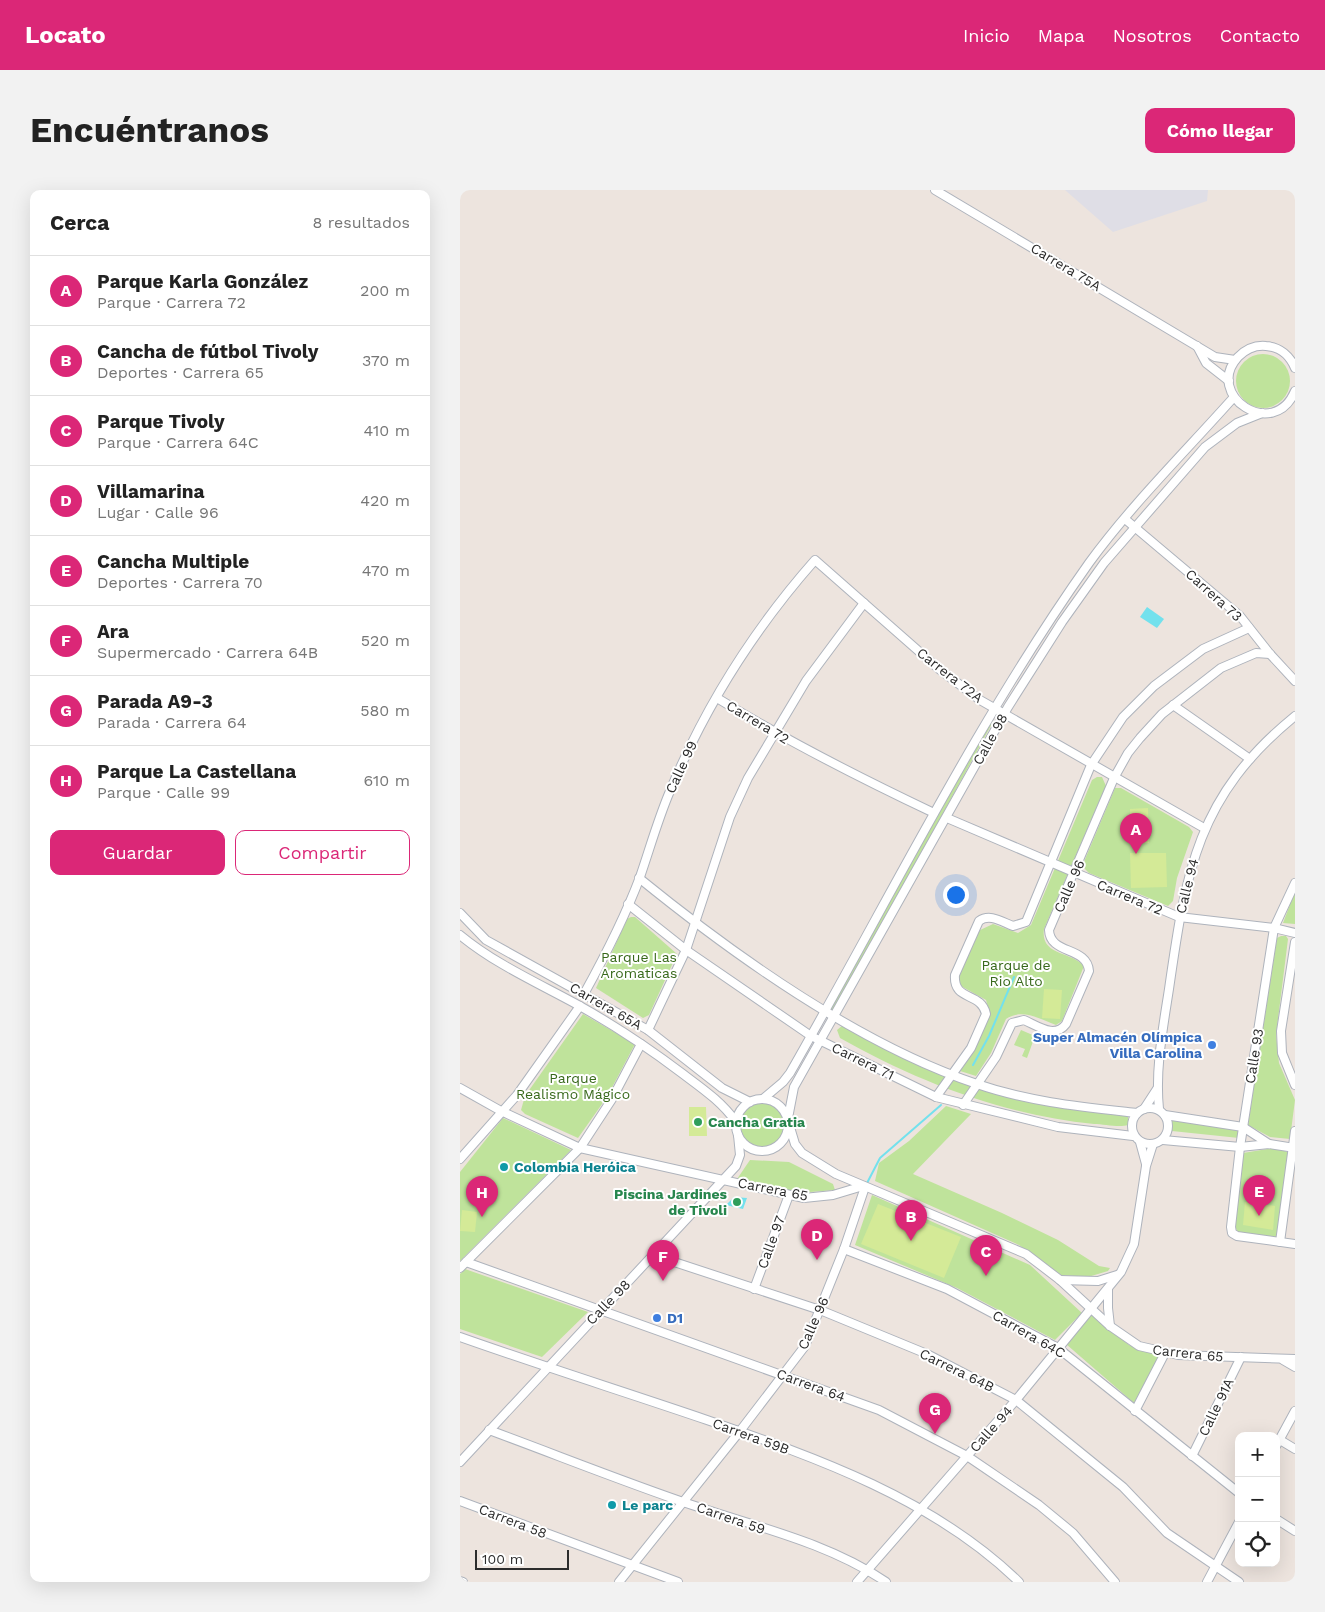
<!DOCTYPE html>
<html lang="es">
<meta charset="utf-8">
<style>
:root{--surface:#fff;--page:#f2f2f2;--text:#222;--muted:#767676;--line:#e0e0e0;--accent:#db2777}
body{margin:0;font-family:"Work Sans",sans-serif;background:var(--page);color:var(--text)}
.controls{position:absolute;right:15px;bottom:15px;display:grid;overflow:hidden;border-radius:10px;box-shadow:0 5px 20px #0002}
.controls button{width:45px;height:45px;display:grid;place-items:center;padding:0;border:0;border-bottom:1px solid var(--line);background:var(--surface);color:var(--text);font:25px sans-serif}
.scale{position:absolute;left:15px;bottom:12px;width:94px;box-sizing:border-box;padding-left:5px;border:2px solid #2c2c2c;border-top:0;font-size:14px;line-height:18px;white-space:nowrap;color:#2c2c2c;-webkit-text-stroke:4px #fff;paint-order:stroke}
.you{position:absolute;left:495px;top:704px;width:18px;height:18px;margin:-12px;border:4px solid #fff;border-radius:50%;background:#1a73e8;box-shadow:0 0 0 8px #1a73e833}
.badge{display:grid;place-items:center;width:32px;height:32px;border-radius:50%;background:var(--accent);color:#fff;font-size:16px;font-weight:700}
.pin{position:absolute;translate:-50% -41px;filter:drop-shadow(0 1px 2px #0008)}
.pin::after{content:'';position:absolute;top:26px;width:18px;height:15px;background:inherit;clip-path:polygon(0 0,100% 0,50% 100%)}
.list{margin:0;padding:0;list-style:none}
h2{display:flex;justify-content:space-between;align-items:center;height:65px;margin:0;padding:0 20px;font-size:21px}
h2 small{font-size:16px;font-weight:400;color:var(--muted)}
.list li{display:grid;grid-template-columns:32px 1fr auto;gap:15px;align-items:center;box-sizing:border-box;height:70px;padding:0 20px;border-top:1px solid var(--line)}
.list b{display:block;font-size:19px;white-space:nowrap}
.list p{margin:0;font-size:16px;white-space:nowrap;color:var(--muted)}
.list em{font-size:16px;font-style:normal;color:var(--muted)}
.actions{display:flex;gap:10px;padding:15px 20px}
.actions a{flex:1;padding:11px 0;border:1px solid var(--accent);border-radius:10px;text-align:center;font-size:18px;color:var(--accent)}
.actions .main{background:var(--accent);color:#fff}
.icon{flex:none;width:28px;height:28px;fill:none;stroke:currentColor;stroke-width:2;stroke-linecap:round;stroke-linejoin:round}
.map{position:relative;flex:none;width:835px;height:1392px;overflow:hidden;border-radius:10px}
header{display:flex;align-items:center;gap:30px;box-sizing:border-box;height:70px;padding:0 25px;background:var(--accent);color:#fff}
header strong{font-size:24px}
nav{display:flex;gap:28px;margin-inline-start:auto;font-size:18px}
.intro{display:flex;align-items:center;justify-content:space-between;box-sizing:border-box;height:120px;padding:0 30px}
h1{margin:0;font-size:35px}
.button{padding:12px 22px;border-radius:10px;background:var(--accent);color:#fff;font-size:18px;font-weight:700}
main{display:flex;gap:30px;padding:0 30px}
aside{flex:1;background:var(--surface);border-radius:10px;box-shadow:0 5px 20px #0002}
.map>svg:first-child{display:block}
</style>
<header>
<strong>Locato</strong>
<nav><a>Inicio</a><a>Mapa</a><a>Nosotros</a><a>Contacto</a></nav>
</header>
<div class="intro"><h1>Encuéntranos</h1><a class="button">Cómo llegar</a></div>
<main>
<aside>
<h2>Cerca<small>8 resultados</small></h2>
<ul class="list">
<li><span class="badge">A</span><div><b>Parque Karla González</b><p>Parque · Carrera 72</p></div><em>200 m</em></li>
<li><span class="badge">B</span><div><b>Cancha de fútbol Tivoly</b><p>Deportes · Carrera 65</p></div><em>370 m</em></li>
<li><span class="badge">C</span><div><b>Parque Tivoly</b><p>Parque · Carrera 64C</p></div><em>410 m</em></li>
<li><span class="badge">D</span><div><b>Villamarina</b><p>Lugar · Calle 96</p></div><em>420 m</em></li>
<li><span class="badge">E</span><div><b>Cancha Multiple</b><p>Deportes · Carrera 70</p></div><em>470 m</em></li>
<li><span class="badge">F</span><div><b>Ara</b><p>Supermercado · Carrera 64B</p></div><em>520 m</em></li>
<li><span class="badge">G</span><div><b>Parada A9-3</b><p>Parada · Carrera 64</p></div><em>580 m</em></li>
<li><span class="badge">H</span><div><b>Parque La Castellana</b><p>Parque · Calle 99</p></div><em>610 m</em></li>
</ul>
<div class="actions"><a class="main">Guardar</a><a>Compartir</a></div>
</aside>
<div class="map">
<svg width="835" height="1392" viewBox="0 0 835 1392">
<rect width="100%" height="100%" fill="#ede4de"/>
<path fill="#dfdee6" d="M605 0H748L747 11 653 42Z"/>
<g fill="#bfe39b">
<circle cx="803" cy="191" r="27"/>
<path d="M530 530 533 532 374 822 369 819Z"/>
<path d="M637 587H642L646 596 584 739C580 766 611 761 624 776L602 831 596 835C580 829 562 818 546 829L531 863 516 886 500 881 516 857 530 824 526 810 499 795 497 791 518 741 533 734 558 743 571 735 632 590Z"/>
<path d="M655 598H661L729 637 733 642 717 688 713 711 708 716 629 683 624 678 623 674Z"/>
<path d="M835 703V734L823 733 834 704Z"/>
<path d="M171 727H175L217 764 189 825 183 828 136 798 167 729Z"/>
<path d="M821 746H826L828 749 816 845 819 873 835 910 830 949 810 947 788 935 817 748Z"/>
<path d="M123 824 175 854 147 907 118 948 65 924 61 920 65 906Z"/>
<path d="M383 835 523 897 668 925V935C659 938 644 934 634 934 544 925 458 892 380 848L377 840Z"/>
<path d="M561 840 575 846 567 868 562 866 565 859 554 855Z"/>
<circle cx="302" cy="935" r="22"/>
<path d="M486 916 511 924 453 984 542 1023 598 1050 639 1076 650 1078 648 1081 628 1087 601 1085 559 1055 415 991 419 973 449 951Z"/>
<path d="M43 928 111 960 0 1071V982Z"/>
<path d="M712 928 780 938 779 948 712 941Z"/>
<path d="M813 958 828 962 817 1048 778 1043 773 1032 783 963Z"/>
<path d="M290 970 329 972 373 994 375 1000 338 1003 277 989Z"/>
<path d="M412 1005 570 1075 622 1123 595 1150 497 1098 395 1055Z"/>
<path d="M5 1079 128 1122 82 1167 0 1139V1084Z"/>
<path d="M632 1125 669 1155 700 1166 674 1213 606 1154Z"/>
</g>
<g fill="#d4ea97">
<path d="M688 618 689 653 671 654 670 619Z"/>
<path d="M670 663H706L707 697 671 698Z"/>
<path d="M584 799 602 800 600 829 582 828Z"/>
<path d="M229 917H246L247 946H229Z"/>
<path d="M785 1012 815 1016 813 1040 783 1035Z"/>
<path d="M418 1014 501 1047 484 1088 401 1054Z"/>
<path d="M2 1020 17 1022 15 1042 0 1041Z"/>
</g>
<g fill="#73e1ed">
<path d="M687 417 704 429 697 438 680 427Z"/>
<path d="M274 1007 287 1008 283 1019 266 1015Z"/>
</g>
<g fill="none" stroke-linecap="round" stroke-linejoin="round">
<g stroke="#73e1ed" stroke-width="2">
<path d="M513 875 529 846 554 787"/>
<path d="M406 995 420 968 481 915"/>
</g>
<defs>
<g id="minor">
<path d="M475 0 755 167 775 170"/>
<path d="M737 156 746 173 769 191"/>
<path d="M835 178C830 166 820 157 806 156 796 155 786 159 778 167 743 205 814 252 835 201"/>
<path d="M665 329 780 426 810 464 835 491"/>
<path d="M257 508C327 551 400 588 474 623"/>
<path d="M713 515 790 569"/>
<path d="M487 628 719 727 814 738 835 743"/>
<path d="M179 688C275 766 400 855 517 894 569 912 623 917 677 923"/>
<path d="M835 693 814 738 780 957 771 1037 772 1043 777 1046 835 1054"/>
<path d="M168 714 226 760 351 846 476 907 598 937 673 946"/>
<path d="M0 723 26 750 188 840 262 898 290 912"/>
<path d="M0 745C35 774 78 793 118 815 154 835 190 859 223 884 243 899 262 912 276 932"/>
<path d="M835 752 821 841 822 863 835 895"/>
<path d="M124 804C145 766 165 727 180 687 190 658 198 629 210 601 245 517 295 438 355 370L479 479 520 510 744 638"/>
<path d="M188 840 226 760 270 627 288 588 346 491 404 413"/>
<path d="M0 898 41 921 120 958 344 1008 373 1005 403 996"/>
<path d="M476 907 511 858 526 824C521 801 493 812 495 785L519 731C530 723 542 732 553 736L566 732 631 575 663 527 694 496 743 459 789 438"/>
<path d="M304 908 323 892 330 883C428 712 515 534 629 373 672 314 726 261 774 207"/>
<circle cx="302" cy="935" r="26"/>
<path d="M503 915 536 867 552 833 564 830C578 836 595 849 606 834L629 781C627 756 590 765 589 740L654 588 668 563 680 548 702 524 761 478 796 463 810 464"/>
<circle cx="690" cy="936" r="18"/>
<path d="M684 919 697 899"/>
<path d="M699 919C695 879 703 838 709 799 726 681 737 606 835 526"/>
<path d="M705 925 783 937 809 954"/>
<path d="M328 928 334 897 548 517 602 432 644 373 745 257 777 233 802 223"/>
<path d="M329 934 335 954 342 963 376 984 566 1064 600 1090 650 1136 679 1156 718 1165 835 1169"/>
<path d="M703 950 780 957 809 954 835 958"/>
<path d="M680 952 686 974"/>
<path d="M0 969 57 905 120 816"/>
<path d="M820 1052 835 941"/>
<path d="M384 1059 487 1099 598 1158 779 1303"/>
<path d="M193 1065 360 1120 467 1164 556 1210 663 1297 707 1343 779 1392"/>
<path d="M6 1072 419 1220 507 1266 579 1315 613 1343 655 1392"/>
<path d="M0 1078 120 958 152 909 181 854"/>
<path d="M600 1090 638 1091 657 1085"/>
<path d="M294 1099 329 1005"/>
<path d="M648 1099V1118L650 1136"/>
<path d="M0 1147C82 1176 165 1202 247 1230 357 1268 474 1309 559 1392"/>
<path d="M823 1170 835 1177"/>
<path d="M675 1221 705 1163"/>
<path d="M29 1240C97 1265 164 1292 232 1315 297 1337 369 1353 426 1392"/>
<path d="M820 1250 835 1259"/>
<path d="M816 1256 835 1221"/>
<path d="M732 1266 781 1167"/>
<path d="M0 1272 276 976 280 965 278 945"/>
<path d="M0 1311 218 1392"/>
<path d="M816 1329 835 1341"/>
<path d="M0 1391 3 1392"/>
<path d="M159 1392 280 1241 345 1156 384 1059 405 997"/>
<path d="M397 1392 556 1210 661 1082 674 1054 686 976 693 954"/>
<path d="M747 1392 779 1332"/>
</g>
</defs>
<use href="#minor" stroke="#aeb3bc" stroke-width="10"/>
<use href="#minor" stroke="#fff" stroke-width="8"/>
</g>
<g fill="#3f7fe0" stroke="#fff" stroke-width="2">
<circle cx="752" cy="855" r="5"/>
<circle cx="197" cy="1128" r="5"/>
</g>
<g fill="#2e9e5b" stroke="#fff" stroke-width="2">
<circle cx="238" cy="932" r="5"/>
<circle cx="277" cy="1012" r="5"/>
</g>
<g fill="#0f9aa8" stroke="#fff" stroke-width="2">
<circle cx="44" cy="977" r="5"/>
<circle cx="152" cy="1315" r="5"/>
</g>
<g text-anchor="middle" stroke-width="4" stroke-linejoin="round" paint-order="stroke">
<g font-size="14" fill="#2c2c2c" stroke="#fff">
<text transform="translate(606 77) rotate(31)" y="5">Carrera 75A</text>
<text transform="translate(754 405) rotate(42)" y="5">Carrera 73</text>
<text transform="translate(490 485) rotate(38)" y="5">Carrera 72A</text>
<text transform="translate(298 532) rotate(31)" y="5">Carrera 72</text>
<text transform="translate(530 549) rotate(-61)" y="5">Calle 98</text>
<text transform="translate(221 577) rotate(-65)" y="5">Calle 99</text>
<text transform="translate(609 696) rotate(-66)" y="5">Calle 96</text>
<text transform="translate(727 696) rotate(-76)" y="5">Calle 94</text>
<text transform="translate(670 707) rotate(23)" y="5">Carrera 72</text>
<text transform="translate(146 816) rotate(30)" y="5">Carrera 65A</text>
<text transform="translate(794 866) rotate(-81)" y="5">Calle 93</text>
<text transform="translate(403 871) rotate(26)" y="5">Carrera 71</text>
<text transform="translate(313 999) rotate(11)" y="5">Carrera 65</text>
<text transform="translate(311 1052) rotate(-70)" y="5">Calle 97</text>
<text transform="translate(148 1112) rotate(-46)" y="5">Calle 98</text>
<text transform="translate(353 1133) rotate(-66)" y="5">Calle 96</text>
<text transform="translate(569 1144) rotate(30)" y="5">Carrera 64C</text>
<text transform="translate(728 1163) rotate(6)" y="5">Carrera 65</text>
<text transform="translate(497 1180) rotate(26)" y="5">Carrera 64B</text>
<text transform="translate(351 1195) rotate(20)" y="5">Carrera 64</text>
<text transform="translate(756 1217) rotate(-64)" y="5">Calle 91A</text>
<text transform="translate(531 1239) rotate(-48)" y="5">Calle 94</text>
<text transform="translate(291 1246) rotate(20)" y="5">Carrera 59B</text>
<text transform="translate(271 1328) rotate(19)" y="5">Carrera 59</text>
<text transform="translate(53 1331) rotate(21)" y="5">Carrera 58</text>
</g>
<g font-size="14" fill="#38691b" stroke="#fff">
<text x="179" y="772">Parque Las<tspan x="179" dy="16">Aromaticas</tspan></text>
<text x="556" y="780">Parque de<tspan x="556" dy="16">Rio Alto</tspan></text>
<text x="113" y="893">Parque<tspan x="113" dy="16">Realismo Mágico</tspan></text>
</g>
<g font-size="14" font-weight="bold" fill="#366cbe" stroke="#fff" text-anchor="end">
<text x="742" y="852">Super Almacén Olímpica<tspan x="742" dy="16">Villa Carolina</tspan></text>
<text x="207" y="1133" text-anchor="start">D1</text>
</g>
<g font-size="14" font-weight="bold" fill="#27864d" stroke="#fff" text-anchor="start">
<text x="248" y="937">Cancha Gratia</text>
<text x="267" y="1009" text-anchor="end">Piscina Jardines<tspan x="267" dy="16">de Tivoli</tspan></text>
</g>
<g font-size="14" font-weight="bold" fill="#0d838f" stroke="#fff" text-anchor="start">
<text x="54" y="982">Colombia Heróica</text>
<text x="162" y="1320">Le parc</text>
</g>
</g>
</svg>
<div class="controls">
<button>+</button>
<button>−</button>
<button><svg class="icon" aria-label="locate" viewBox="0 0 24 24"><circle cx="12" cy="12" r="6"/><path d="M12 2v4M12 18v4M2 12h4M18 12h4"/></svg></button>
</div>
<div class="scale">100 m</div>
<div class="you"></div>
<div class="pin badge" style="left:676px;top:664px">A</div>
<div class="pin badge" style="left:451px;top:1051px">B</div>
<div class="pin badge" style="left:526px;top:1086px">C</div>
<div class="pin badge" style="left:357px;top:1070px">D</div>
<div class="pin badge" style="left:799px;top:1026px">E</div>
<div class="pin badge" style="left:203px;top:1091px">F</div>
<div class="pin badge" style="left:475px;top:1244px">G</div>
<div class="pin badge" style="left:22px;top:1027px">H</div>
</div>
</main>
